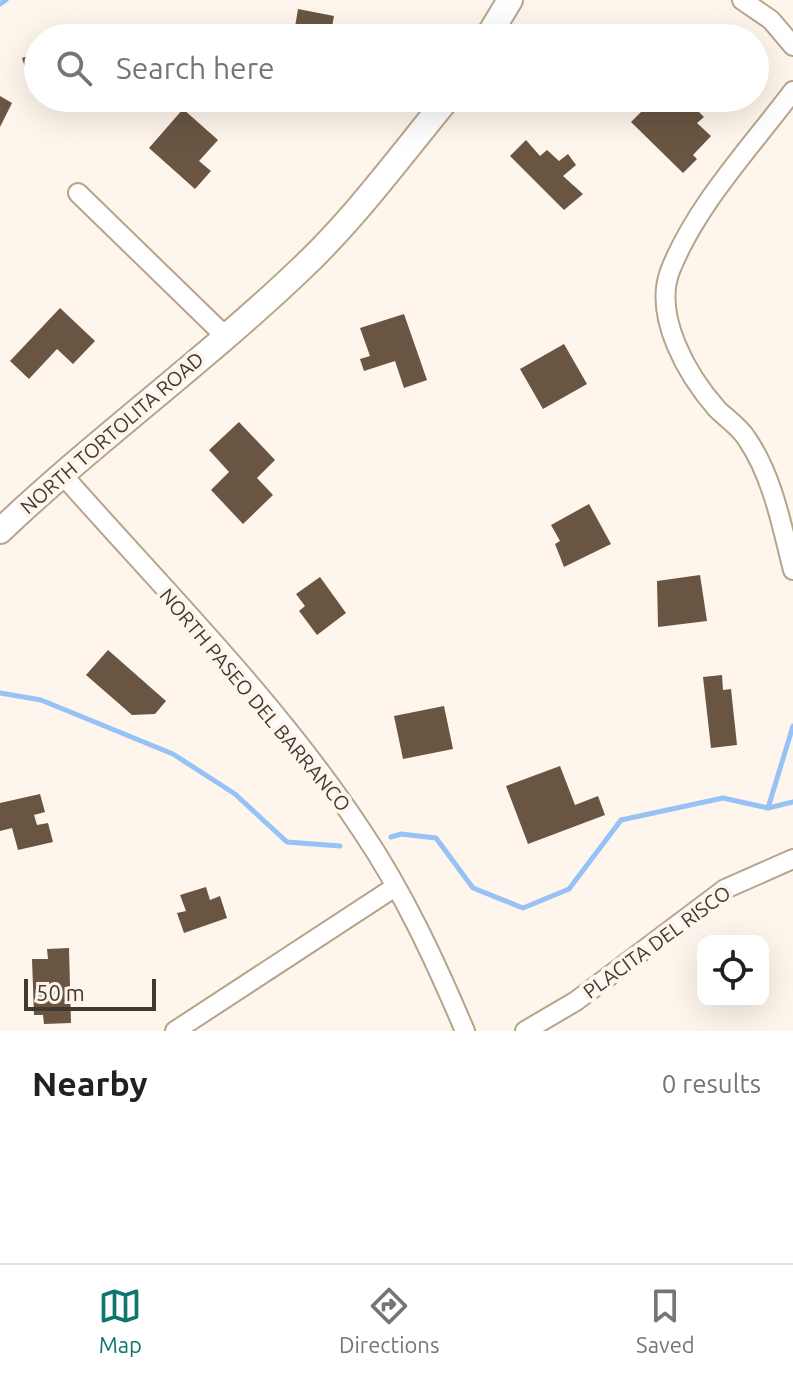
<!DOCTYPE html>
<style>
:root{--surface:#fff;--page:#f6f6f6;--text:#202124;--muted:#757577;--line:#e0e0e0;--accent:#0f766e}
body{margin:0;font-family:Ubuntu,sans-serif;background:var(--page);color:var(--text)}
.controls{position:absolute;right:24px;bottom:24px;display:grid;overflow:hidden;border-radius:16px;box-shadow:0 8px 32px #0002}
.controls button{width:72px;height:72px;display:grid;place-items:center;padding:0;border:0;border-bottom:2px solid var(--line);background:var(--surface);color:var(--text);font:40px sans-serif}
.scale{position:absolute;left:24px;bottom:20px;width:132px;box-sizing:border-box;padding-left:8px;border:4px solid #41392f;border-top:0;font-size:22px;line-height:28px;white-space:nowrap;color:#41392f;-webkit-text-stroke:6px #fef6ec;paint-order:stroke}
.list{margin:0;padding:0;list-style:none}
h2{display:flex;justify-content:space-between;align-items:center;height:104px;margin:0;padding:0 32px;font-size:34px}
h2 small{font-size:26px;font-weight:400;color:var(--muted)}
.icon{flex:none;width:44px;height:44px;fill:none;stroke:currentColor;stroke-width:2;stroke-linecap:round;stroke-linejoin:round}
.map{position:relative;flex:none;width:793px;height:1031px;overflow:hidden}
.search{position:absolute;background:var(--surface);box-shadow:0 8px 32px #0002;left:24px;right:24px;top:24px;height:88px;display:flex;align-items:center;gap:20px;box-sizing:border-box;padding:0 28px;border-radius:44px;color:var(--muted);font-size:30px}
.sheet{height:232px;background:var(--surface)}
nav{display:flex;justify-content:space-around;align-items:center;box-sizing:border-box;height:112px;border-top:2px solid var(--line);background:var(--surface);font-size:22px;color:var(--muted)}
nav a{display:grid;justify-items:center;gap:4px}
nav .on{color:var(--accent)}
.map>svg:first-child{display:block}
</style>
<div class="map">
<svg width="793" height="1031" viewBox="0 0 793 1031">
<rect width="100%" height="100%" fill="#fef6ec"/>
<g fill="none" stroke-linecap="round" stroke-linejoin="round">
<g stroke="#97c2f5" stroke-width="5">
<path d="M0 4 6 0"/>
<path d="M0 693 41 700 173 754 235 794 287 842 340 846"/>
<path d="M768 808 793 726"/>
<path d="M391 837 401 834 436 838 473 888 523 908 569 889 621 820 723 798 768 808 793 802"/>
</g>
</g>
<g fill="#695542">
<path d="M298 9 334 16 330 38H283L286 25 295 27Z"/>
<path d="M38 53V93L34 94 22 58Z"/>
<path d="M0 96 12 103 0 127Z"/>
<path d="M655 98H668L680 109 688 101 704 117 697 123 711 136 693 155 697 159 683 173 631 122Z"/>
<path d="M183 109 218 140 199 161 211 171 195 189 149 148Z"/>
<path d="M526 140 540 156 547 150 559 161 568 154 576 165 563 176 583 194 564 210 510 156Z"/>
<path d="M60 308 95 341 73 364 57 349 29 379 10 361Z"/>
<path d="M404 314 427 380 404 388 395 361 364 371 360 359 370 356 360 328Z"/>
<path d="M564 344 587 384 543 409 520 369Z"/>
<path d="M239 422 275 460 257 478 273 495 243 524 211 490 229 472 209 450Z"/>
<path d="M589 504 611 544 564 567 555 544 560 541 551 525Z"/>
<path d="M700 575 707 621 658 627 657 581Z"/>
<path d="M320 577 346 613 317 635 299 611 305 606 296 594Z"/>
<path d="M108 650 166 701 155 714 132 715 86 675Z"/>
<path d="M722 675 723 690 731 689 737 745 711 748 703 677Z"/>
<path d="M444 706 453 749 403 759 394 716Z"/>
<path d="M560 766 575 805 598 796 605 815 528 844 506 786Z"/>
<path d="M40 794 45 812 34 815 37 825 48 823 53 842 18 850 12 828 0 831V803Z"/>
<path d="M206 887 210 900 220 896 227 918 184 933 177 913 186 911 180 895Z"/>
<path d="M69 948 71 1023 44 1024 43 1015H34L32 959H48L47 949Z"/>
</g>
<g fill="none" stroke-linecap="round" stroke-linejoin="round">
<defs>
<g id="minor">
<path d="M742 0 771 20 793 46"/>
<path d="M793 91C751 147 696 205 670 271 653 317 688 376 717 409 727 419 740 427 747 439 773 477 782 527 793 570"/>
<path d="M78 193 224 335"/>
<path d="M61 473C163 589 277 702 362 831 404 893 436 963 465 1031"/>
<path d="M175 1031 395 887"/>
<path d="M525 1031 576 1001 725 889 793 859"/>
</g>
<g id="tertiary">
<path d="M487 38 510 0"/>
<path d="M0 531C97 439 206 360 302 268 356 217 401 155 448 98"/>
</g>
</defs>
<use href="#minor" stroke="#b6a48c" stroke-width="22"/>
<use href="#tertiary" stroke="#b6a48c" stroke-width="28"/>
<use href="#minor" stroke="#fff" stroke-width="18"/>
<use href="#tertiary" stroke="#fff" stroke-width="24"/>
</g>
<g text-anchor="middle" stroke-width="8" stroke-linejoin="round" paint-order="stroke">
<g font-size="20" fill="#41392f" stroke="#fef6ec">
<text transform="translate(112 433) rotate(-41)" y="7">NORTH TORTOLITA ROAD</text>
<text transform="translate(255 700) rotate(50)" y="7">NORTH PASEO DEL BARRANCO</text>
<text transform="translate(657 942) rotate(-36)" y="7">PLACITA DEL RISCO</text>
</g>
</g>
</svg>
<div class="controls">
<button><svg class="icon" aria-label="locate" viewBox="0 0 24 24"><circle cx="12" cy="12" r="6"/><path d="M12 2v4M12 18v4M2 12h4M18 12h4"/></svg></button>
</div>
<div class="scale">50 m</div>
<div class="search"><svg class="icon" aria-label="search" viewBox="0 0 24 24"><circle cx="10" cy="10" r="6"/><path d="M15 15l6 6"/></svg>Search here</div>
</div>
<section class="sheet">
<h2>Nearby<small>0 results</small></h2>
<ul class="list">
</ul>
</section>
<nav>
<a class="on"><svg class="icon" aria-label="map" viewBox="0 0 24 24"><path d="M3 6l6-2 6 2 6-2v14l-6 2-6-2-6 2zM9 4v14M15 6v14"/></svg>Map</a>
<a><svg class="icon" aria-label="directions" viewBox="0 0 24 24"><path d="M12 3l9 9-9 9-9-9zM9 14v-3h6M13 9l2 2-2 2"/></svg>Directions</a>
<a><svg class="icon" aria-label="saved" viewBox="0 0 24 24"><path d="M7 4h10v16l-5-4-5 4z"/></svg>Saved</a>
</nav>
